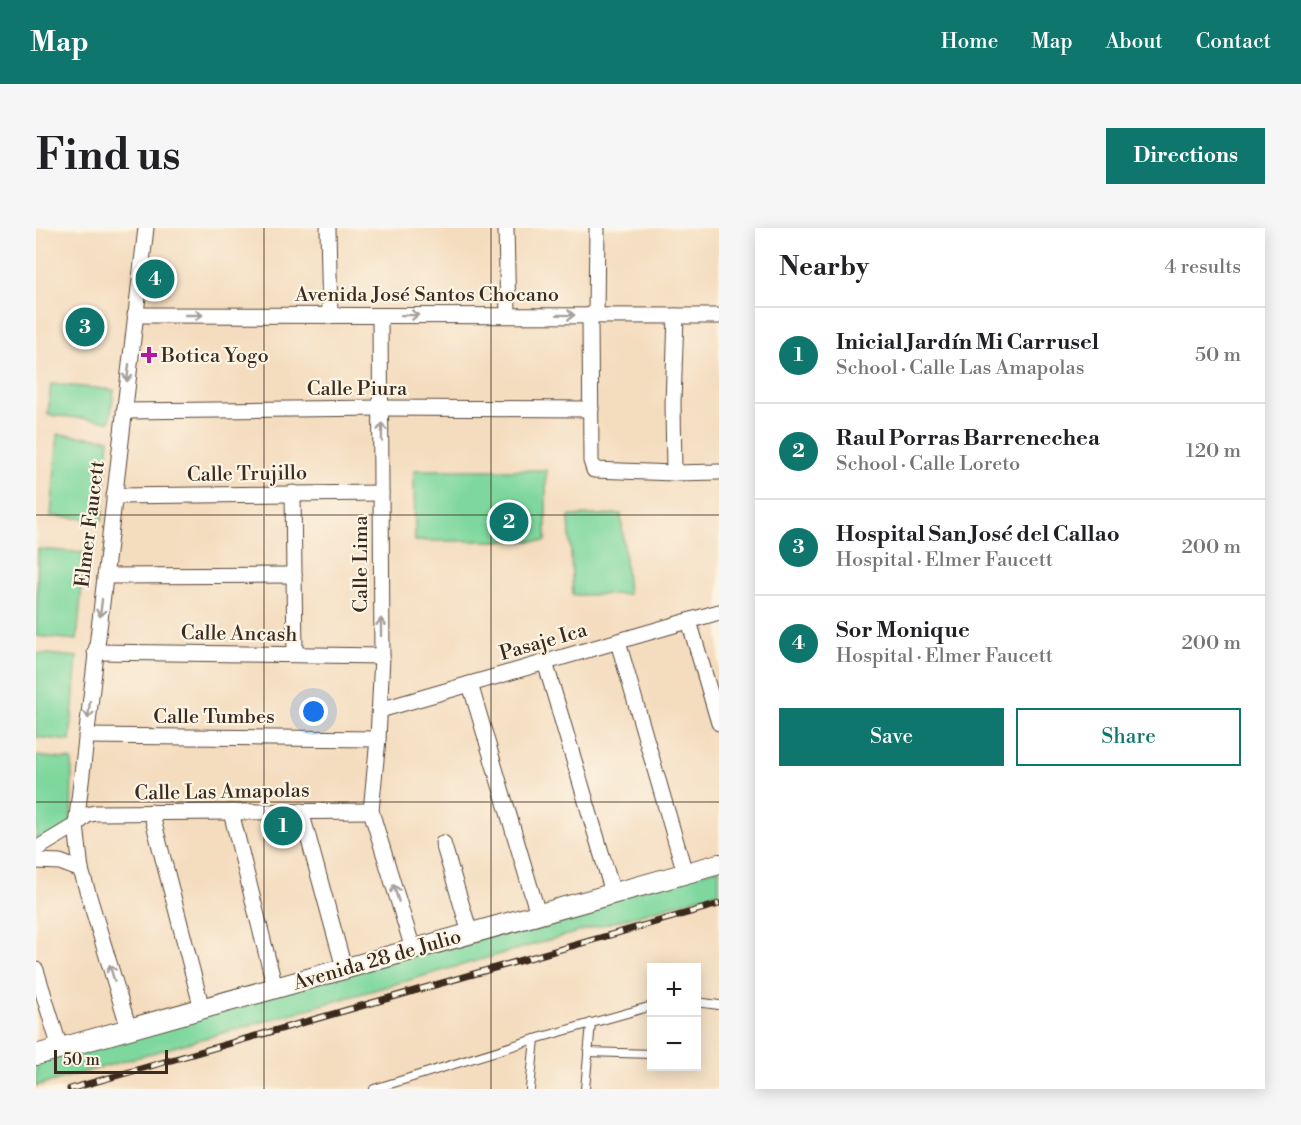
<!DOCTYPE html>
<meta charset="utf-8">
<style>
:root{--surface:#fff;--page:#f6f6f6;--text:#202124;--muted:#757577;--line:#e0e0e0;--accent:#0f766e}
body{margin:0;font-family:"Libre Bodoni",serif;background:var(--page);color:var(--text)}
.controls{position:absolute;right:18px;bottom:18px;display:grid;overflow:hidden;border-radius:0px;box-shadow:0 3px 15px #0003}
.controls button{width:54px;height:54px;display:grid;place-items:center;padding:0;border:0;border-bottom:2px solid var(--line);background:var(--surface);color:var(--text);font:30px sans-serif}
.scale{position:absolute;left:18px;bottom:15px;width:114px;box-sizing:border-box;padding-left:6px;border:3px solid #3b2a1e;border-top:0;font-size:16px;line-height:21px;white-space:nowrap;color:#3b2a1e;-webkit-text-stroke:4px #fcf5e5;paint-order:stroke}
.you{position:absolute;left:278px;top:484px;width:21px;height:21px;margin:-15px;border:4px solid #fff;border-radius:50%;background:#1a73e8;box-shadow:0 0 0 9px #1a73e833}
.badge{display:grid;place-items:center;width:39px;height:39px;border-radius:50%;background:var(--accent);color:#fff;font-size:20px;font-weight:700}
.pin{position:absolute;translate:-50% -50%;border:3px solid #fff;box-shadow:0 2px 6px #0006}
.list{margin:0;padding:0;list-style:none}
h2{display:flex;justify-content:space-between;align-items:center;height:78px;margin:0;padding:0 24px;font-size:26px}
h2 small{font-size:20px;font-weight:400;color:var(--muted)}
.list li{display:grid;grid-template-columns:39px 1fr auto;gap:18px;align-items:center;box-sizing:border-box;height:96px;padding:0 24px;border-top:2px solid var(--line)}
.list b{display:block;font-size:22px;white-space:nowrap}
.list p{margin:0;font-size:20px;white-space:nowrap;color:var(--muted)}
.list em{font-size:20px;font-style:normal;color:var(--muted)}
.actions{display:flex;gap:12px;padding:18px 24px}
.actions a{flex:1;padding:14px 0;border:2px solid var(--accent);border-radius:0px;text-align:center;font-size:21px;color:var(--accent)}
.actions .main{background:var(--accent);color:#fff}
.map{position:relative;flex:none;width:683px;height:861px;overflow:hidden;border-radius:0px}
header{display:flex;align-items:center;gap:36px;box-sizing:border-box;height:84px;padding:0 30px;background:var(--accent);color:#fff}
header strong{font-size:28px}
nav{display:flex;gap:33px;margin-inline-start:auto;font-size:21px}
.intro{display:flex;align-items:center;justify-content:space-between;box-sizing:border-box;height:144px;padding:0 36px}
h1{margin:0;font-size:42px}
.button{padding:15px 27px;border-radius:0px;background:var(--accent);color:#fff;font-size:21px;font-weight:700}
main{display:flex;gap:36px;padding:0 36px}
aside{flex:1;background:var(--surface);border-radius:0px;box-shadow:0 3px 15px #0003}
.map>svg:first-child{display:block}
</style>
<header>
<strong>Map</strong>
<nav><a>Home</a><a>Map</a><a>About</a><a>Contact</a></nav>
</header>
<div class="intro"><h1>Find us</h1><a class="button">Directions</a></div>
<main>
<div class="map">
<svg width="683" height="861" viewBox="0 0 683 861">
<rect width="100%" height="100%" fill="#fcf5e5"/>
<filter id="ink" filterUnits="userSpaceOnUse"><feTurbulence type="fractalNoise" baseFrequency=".0167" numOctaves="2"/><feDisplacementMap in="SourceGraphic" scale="12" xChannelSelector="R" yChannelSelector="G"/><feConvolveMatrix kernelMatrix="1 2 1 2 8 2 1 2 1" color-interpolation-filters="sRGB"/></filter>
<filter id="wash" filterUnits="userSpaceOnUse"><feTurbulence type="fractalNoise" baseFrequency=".008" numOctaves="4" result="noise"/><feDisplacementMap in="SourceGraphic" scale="24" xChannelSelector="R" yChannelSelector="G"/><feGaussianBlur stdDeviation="1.35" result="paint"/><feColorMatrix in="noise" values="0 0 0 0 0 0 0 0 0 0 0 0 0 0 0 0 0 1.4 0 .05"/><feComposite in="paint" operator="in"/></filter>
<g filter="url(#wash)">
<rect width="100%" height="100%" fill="#f4dcbe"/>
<g fill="#7ed89e" stroke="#5c815e" stroke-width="1.5">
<path d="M15 156 78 162 74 193 12 187Z"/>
<path d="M22 206 73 211 66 292 15 288Z"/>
<path d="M378 242H510V313H379Z"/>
<path d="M585 286 592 366 537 367 533 288Z"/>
<path d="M2 321 49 325 41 412 0 408Z"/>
<path d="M0 425 41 429 34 513 0 509Z"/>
<path d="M0 528 36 532 35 597 0 617Z"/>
<path d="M683 640V664L0 858V830Z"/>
</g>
</g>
<g filter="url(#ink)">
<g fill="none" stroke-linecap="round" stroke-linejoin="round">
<defs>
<g id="lane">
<path d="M660 774 683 777"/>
<path d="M552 824 616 826"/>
<path d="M338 861 499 811 616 778"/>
<path d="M494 861 499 811"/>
<path d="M549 861 555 795"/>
</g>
<g id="street">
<path d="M292 0 294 88"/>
<path d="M470 0 472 86"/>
<path d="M99 87 683 88"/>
<path d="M554 87 555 233 558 242 638 245 683 244"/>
<path d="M560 87 561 0"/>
<path d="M344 88 346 428 342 511 335 583 377 721"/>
<path d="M88 183 346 180 555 181"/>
<path d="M638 245 637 175 640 88"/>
<path d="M257 265 259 426"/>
<path d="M78 268 345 265"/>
<path d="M69 348 258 347"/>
<path d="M653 393 683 495"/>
<path d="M582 414 649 645"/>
<path d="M59 424 346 428"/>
<path d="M509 434 577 665"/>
<path d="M434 456 502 686"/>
<path d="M344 482 683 384"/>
<path d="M50 508 342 511"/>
<path d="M265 583 308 740"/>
<path d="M115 584 166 781"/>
<path d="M195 584 239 760"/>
<path d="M407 615 434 705"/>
<path d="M0 621 40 597 51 587 59 585 335 583"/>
<path d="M0 633 24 634 45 642"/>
<path d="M0 742 24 820"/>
<path d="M93 801 45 642 40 597 110 0"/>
</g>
<path id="secondary" d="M0 827 683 636"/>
</defs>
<use href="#lane" stroke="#574536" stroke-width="10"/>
<use href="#street" stroke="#574536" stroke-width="17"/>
<use href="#secondary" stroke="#574536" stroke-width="22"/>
<use href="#lane" stroke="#fff" stroke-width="8"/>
<use href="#street" stroke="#fff" stroke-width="15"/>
<use href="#secondary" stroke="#fff" stroke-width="20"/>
<defs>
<path id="rail" d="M34 861 683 676"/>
</defs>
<use href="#rail" stroke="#3b2a1e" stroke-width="7"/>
<use href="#rail" stroke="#fcf5e5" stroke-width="4.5" stroke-dasharray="14" stroke-linecap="butt"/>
</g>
<defs><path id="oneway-shaft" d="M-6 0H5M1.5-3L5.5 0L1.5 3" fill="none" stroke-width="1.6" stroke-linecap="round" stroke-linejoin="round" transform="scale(1.5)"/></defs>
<g stroke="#a79f9a">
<use href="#oneway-shaft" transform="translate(158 87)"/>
<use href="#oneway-shaft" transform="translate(374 87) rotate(-1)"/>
<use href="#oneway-shaft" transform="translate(530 87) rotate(1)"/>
<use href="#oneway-shaft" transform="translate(92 145) rotate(97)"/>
<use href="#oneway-shaft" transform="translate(346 204) rotate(-89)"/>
<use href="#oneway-shaft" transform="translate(65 380) rotate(97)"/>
<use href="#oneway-shaft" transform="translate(345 399) rotate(-90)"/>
<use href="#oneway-shaft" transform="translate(53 482) rotate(96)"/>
<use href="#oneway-shaft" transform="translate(360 665) rotate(-107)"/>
<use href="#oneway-shaft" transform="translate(76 745) rotate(-107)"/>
</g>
</g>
<path fill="none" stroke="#3b2a1e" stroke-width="1.5" stroke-opacity="0.55" d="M228 0V861M455 0V861M0 287H683M0 574H683"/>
<path fill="#b5179e" stroke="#fcf5e5" stroke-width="2" d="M110 118h6v6h6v6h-6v6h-6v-6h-6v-6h6z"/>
<g text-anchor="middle" stroke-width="4.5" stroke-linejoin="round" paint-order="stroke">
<g font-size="20" fill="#3b2a1e" stroke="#fcf5e5">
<text x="391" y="73">Avenida José Santos Chocano</text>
<text x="321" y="167">Calle Piura</text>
<text transform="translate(211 245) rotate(-1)" y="7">Calle Trujillo</text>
<text transform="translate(53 296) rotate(-83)" y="7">Elmer Faucett</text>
<text transform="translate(324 336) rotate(-90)" y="7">Calle Lima</text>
<text transform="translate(203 405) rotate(1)" y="7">Calle Ancash</text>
<text transform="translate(507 413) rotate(-16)" y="7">Pasaje Ica</text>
<text x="178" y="495">Calle Tumbes</text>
<text transform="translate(186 563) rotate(-1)" y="7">Calle Las Amapolas</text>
<text transform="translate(341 731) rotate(-16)" y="7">Avenida 28 de Julio</text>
</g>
<g font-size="20" fill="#3b2a1e" stroke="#fcf5e5" text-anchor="start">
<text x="125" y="134">Botica Yogo</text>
</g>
</g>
</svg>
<div class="controls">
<button>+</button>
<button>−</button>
</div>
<div class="scale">50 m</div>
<div class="you"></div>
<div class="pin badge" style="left:247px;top:598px">1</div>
<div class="pin badge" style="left:473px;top:294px">2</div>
<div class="pin badge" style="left:49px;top:99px">3</div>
<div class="pin badge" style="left:119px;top:51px">4</div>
</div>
<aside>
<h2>Nearby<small>4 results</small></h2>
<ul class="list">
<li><span class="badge">1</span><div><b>Inicial Jardín Mi Carrusel</b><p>School · Calle Las Amapolas</p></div><em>50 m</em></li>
<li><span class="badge">2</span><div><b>Raul Porras Barrenechea</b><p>School · Calle Loreto</p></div><em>120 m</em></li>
<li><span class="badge">3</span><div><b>Hospital San José del Callao</b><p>Hospital · Elmer Faucett</p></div><em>200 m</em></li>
<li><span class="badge">4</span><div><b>Sor Monique</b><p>Hospital · Elmer Faucett</p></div><em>200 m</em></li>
</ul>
<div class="actions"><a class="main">Save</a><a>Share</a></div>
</aside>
</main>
